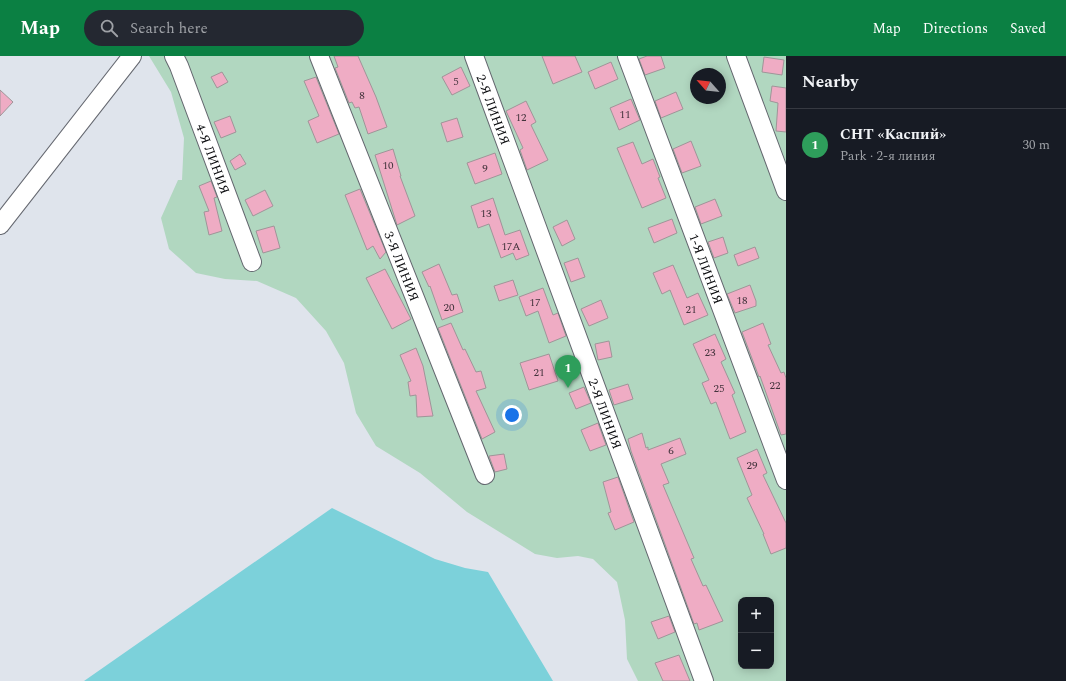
<!DOCTYPE html>
<meta charset="utf-8">
<style>
:root{--surface:#171b24;--page:#242831;--text:#f1f3f6;--muted:#9ea1a6;--line:#363941;--accent:#0b8043}
body{margin:0;font-family:Spectral,serif;background:var(--page);color:var(--text)}
.controls{position:absolute;right:12px;bottom:12px;display:grid;overflow:hidden;border-radius:8px;box-shadow:0 2px 10px #0003}
.controls button{width:36px;height:36px;display:grid;place-items:center;padding:0;border:0;border-bottom:1px solid var(--line);background:var(--surface);color:var(--text);font:20px sans-serif}
.compass{position:absolute;left:690px;top:12px;width:36px;height:36px;border-radius:50%;background:var(--surface);box-shadow:0 2px 10px #0003;rotate:297deg}
.you{position:absolute;left:512px;top:359px;width:14px;height:14px;margin:-10px;border:3px solid #fff;border-radius:50%;background:#1a73e8;box-shadow:0 0 0 6px #1a73e833}
.badge{display:grid;place-items:center;width:26px;height:26px;border-radius:50%;background:var(--accent);color:#fff;font-size:13px;font-weight:700}
.pin{position:absolute;translate:-50% -33px;filter:drop-shadow(0 1px 2px #0008)}
.pin::after{content:'';position:absolute;top:21px;width:14px;height:12px;background:inherit;clip-path:polygon(0 0,100% 0,50% 100%)}
.list{margin:0;padding:0;list-style:none}
h2{display:flex;justify-content:space-between;align-items:center;height:52px;margin:0;padding:0 16px;font-size:17px}
h2 small{font-size:13px;font-weight:400;color:var(--muted)}
.list li{display:grid;grid-template-columns:26px 1fr auto;gap:12px;align-items:center;box-sizing:border-box;height:72px;padding:0 16px;border-top:1px solid var(--line)}
.list b{display:block;font-size:15px;white-space:nowrap}
.list p{margin:0;font-size:13px;white-space:nowrap;color:var(--muted)}
.list em{font-size:13px;font-style:normal;color:var(--muted)}
.icon{flex:none;width:22px;height:22px;fill:none;stroke:currentColor;stroke-width:2;stroke-linecap:round;stroke-linejoin:round}
.map{position:relative;flex:none;width:786px;height:625px;overflow:hidden}
header{display:flex;align-items:center;gap:24px;box-sizing:border-box;height:56px;padding:0 20px;background:var(--accent);color:#fff}
header strong{font-size:19px}
nav{display:flex;gap:22px;margin-inline-start:auto;font-size:14px}
.search{width:280px;height:36px;background:var(--page);display:flex;align-items:center;gap:10px;box-sizing:border-box;padding:0 14px;border-radius:22px;color:var(--muted);font-size:15px}
main{display:flex}
aside{flex:1;background:var(--surface)}
.map>svg:first-child{display:block}
</style>
<header>
<strong>Map</strong>
<div class="search"><svg class="icon" aria-label="search" viewBox="0 0 24 24"><circle cx="10" cy="10" r="6"/><path d="M15 15l6 6"/></svg>Search here</div>
<nav><a>Map</a><a>Directions</a><a>Saved</a></nav>
</header>
<main>
<div class="map">
<svg width="786" height="625" viewBox="0 0 786 625">
<rect width="100%" height="100%" fill="#dfe4ec"/>
<path fill="#b1d7c0" fill-rule="evenodd" d="M149 0H786V625H638L627 603 625 564 617 526 593 503 578 500 557 502 535 498 467 456 420 417 376 390 356 357 344 307 326 275 296 242 257 225 225 223 196 217 169 193 161 162 178 124H182L184 82 171 36ZM696 18H720V42H696ZM741 544H771V610H741Z"/>
<path fill="#7cd1da" d="M332 452 435 503 465 512 488 516 553 625H84Z"/>
<g fill="#efacc4" stroke="#9f9598">
<path d="M334 0H358L376 41 387 71 368 78 359 51 355 52 352 46 349 47 335 12 338 11Z"/>
<path d="M542 0H575L582 16 553 28Z"/>
<path d="M647 0H661L665 12 645 19 639 3Z"/>
<path d="M764 1 784 4 782 19 762 16Z"/>
<path d="M611 6 618 23 595 33 588 16Z"/>
<path d="M461 11 470 30 452 39 442 21Z"/>
<path d="M222 16 228 26 217 32 211 21Z"/>
<path d="M316 21 339 78 317 87 308 65 319 60 304 25Z"/>
<path d="M772 30 786 32V76L776 75 778 47 770 45Z"/>
<path d="M0 34 13 46 0 60Z"/>
<path d="M676 36 683 53 661 62 655 45Z"/>
<path d="M631 43 640 64 619 74 610 52Z"/>
<path d="M526 45 536 66 531 69 548 104 527 114 520 94 523 92 506 55Z"/>
<path d="M230 60 236 76 221 82 214 66Z"/>
<path d="M457 62 463 81 447 86 441 67Z"/>
<path d="M691 85 701 110 682 117 673 93Z"/>
<path d="M633 86 642 108 653 103 660 121 658 122 666 142 642 152 617 92Z"/>
<path d="M393 93 401 120H400L415 160 397 169 375 99Z"/>
<path d="M495 97 502 118 475 128 467 107Z"/>
<path d="M240 98 246 108 235 114 230 105Z"/>
<path d="M211 125 217 141 214 142 222 175 209 179 204 156 209 155 199 130Z"/>
<path d="M360 133 386 196 380 203 373 190 367 194 345 139Z"/>
<path d="M265 134 273 150 253 160 245 144Z"/>
<path d="M493 142 505 179 520 174 529 199 516 204 513 197 501 202 489 168 478 172 471 150Z"/>
<path d="M715 143 722 160 701 168 695 151Z"/>
<path d="M672 163 677 177 654 187 648 172Z"/>
<path d="M567 164 575 183 562 190 553 171Z"/>
<path d="M274 170 280 192 263 197 256 175Z"/>
<path d="M723 181 728 197 714 202 708 186Z"/>
<path d="M755 191 759 202 738 210 734 199Z"/>
<path d="M578 202 585 221 571 226 564 207Z"/>
<path d="M439 208 452 239 457 238 463 256 442 264 430 230 429 231 422 216Z"/>
<path d="M673 209 687 242 698 237 708 259 684 269 670 234 662 238 653 217Z"/>
<path d="M385 213 411 263 392 273 366 222Z"/>
<path d="M513 224 518 239 499 245 494 230Z"/>
<path d="M750 229 756 245V250L735 257 727 238Z"/>
<path d="M543 232 553 259 558 257 566 280 549 287 538 255 526 260 519 241Z"/>
<path d="M601 244 608 262 589 270 581 253Z"/>
<path d="M451 267 463 294 465 293 476 316 481 315 486 332 476 335 495 376 482 383 438 272Z"/>
<path d="M763 267 771 288 768 289 781 317 784 316 786 322V378L781 379 760 320 759 321 742 276Z"/>
<path d="M715 278 726 303 721 306 735 337 732 339 746 376 730 383 716 346 711 348 702 327 709 324 693 288Z"/>
<path d="M609 285 612 301 598 304 595 288Z"/>
<path d="M416 292 423 310 433 360 417 361 416 339 410 340 408 326 411 325 400 299Z"/>
<path d="M549 298 558 325 529 334 520 307Z"/>
<path d="M628 328 633 343 614 349 609 334Z"/>
<path d="M584 331 591 347 576 353 569 337Z"/>
<path d="M598 367 606 389 590 395 581 374Z"/>
<path d="M642 377 646 392 648 391V394L680 382 686 398 661 408 669 427 663 429 694 502 691 503 703 530 706 529 723 565 699 574 697 567 694 568 631 395 628 383Z"/>
<path d="M757 393 767 417 763 419 786 467V492L771 498 763 478H764L747 442 752 439 737 402Z"/>
<path d="M504 398 507 413 495 416 489 400Z"/>
<path d="M618 421 634 466 615 474 608 457 611 456 603 426Z"/>
<path d="M669 560 675 576 658 583 651 566Z"/>
<path d="M679 599 690 625H663L655 607Z"/>
</g>
<g fill="none" stroke-linecap="round" stroke-linejoin="round">
<defs>
<g id="minor">
<path id="s1" d="M174 0 179 10 252 206"/>
<path id="s2" d="M319 0 485 419"/>
<path id="s3" d="M474 0 704 625"/>
<path id="s4" d="M627 0 786 424"/>
<path d="M736 0 786 135"/>
<path d="M0 169 132 0"/>
</g>
</defs>
<use href="#minor" stroke="#64676f" stroke-width="20"/>
<use href="#minor" stroke="#fff" stroke-width="18"/>
</g>
<g text-anchor="middle" stroke-width="3.5" stroke-linejoin="round" paint-order="stroke">
<g font-size="11" fill="#43333c">
<text x="456" y="29">5</text>
<text x="362" y="43">8</text>
<text x="625" y="62">11</text>
<text x="521" y="65">12</text>
<text x="388" y="113">10</text>
<text x="485" y="116">9</text>
<text x="486" y="161">13</text>
<text x="511" y="194">17А</text>
<text x="742" y="248">18</text>
<text x="535" y="250">17</text>
<text x="449" y="255">20</text>
<text x="691" y="257">21</text>
<text x="710" y="300">23</text>
<text x="539" y="320">21</text>
<text x="775" y="333">22</text>
<text x="719" y="336">25</text>
<text x="671" y="398">6</text>
<text x="752" y="413">29</text>
</g>
<g font-size="13" fill="#0a0b0e" stroke="#fff">
<text dy="5" stroke="none"><textPath href="#s3" startOffset="57">2-Я ЛИНИЯ</textPath></text>
<text dy="5" stroke="none"><textPath href="#s1" startOffset="110">4-Я ЛИНИЯ</textPath></text>
<text dy="5" stroke="none"><textPath href="#s2" startOffset="226">3-Я ЛИНИЯ</textPath></text>
<text dy="5" stroke="none"><textPath href="#s4" startOffset="227">1-Я ЛИНИЯ</textPath></text>
<text dy="5" stroke="none"><textPath href="#s3" startOffset="381">2-Я ЛИНИЯ</textPath></text>
</g>
</g>
</svg>
<div class="controls">
<button>+</button>
<button>−</button>
</div>
<svg class="compass" viewBox="-18 -18 36 36"><path d="M0-13l5 13h-10z" fill="#e53935"/><path d="M0 13l5-13h-10z" fill="#9ea1a6"/></svg>
<div class="you"></div>
<div class="pin badge" style="left:568px;top:332px;background:#2e9e5b">1</div>
</div>
<aside>
<h2>Nearby<small></small></h2>
<ul class="list">
<li><span class="badge" style="background:#2e9e5b">1</span><div><b>СНТ «Каспий»</b><p>Park · 2-я линия</p></div><em>30 m</em></li>
</ul>
</aside>
</main>
